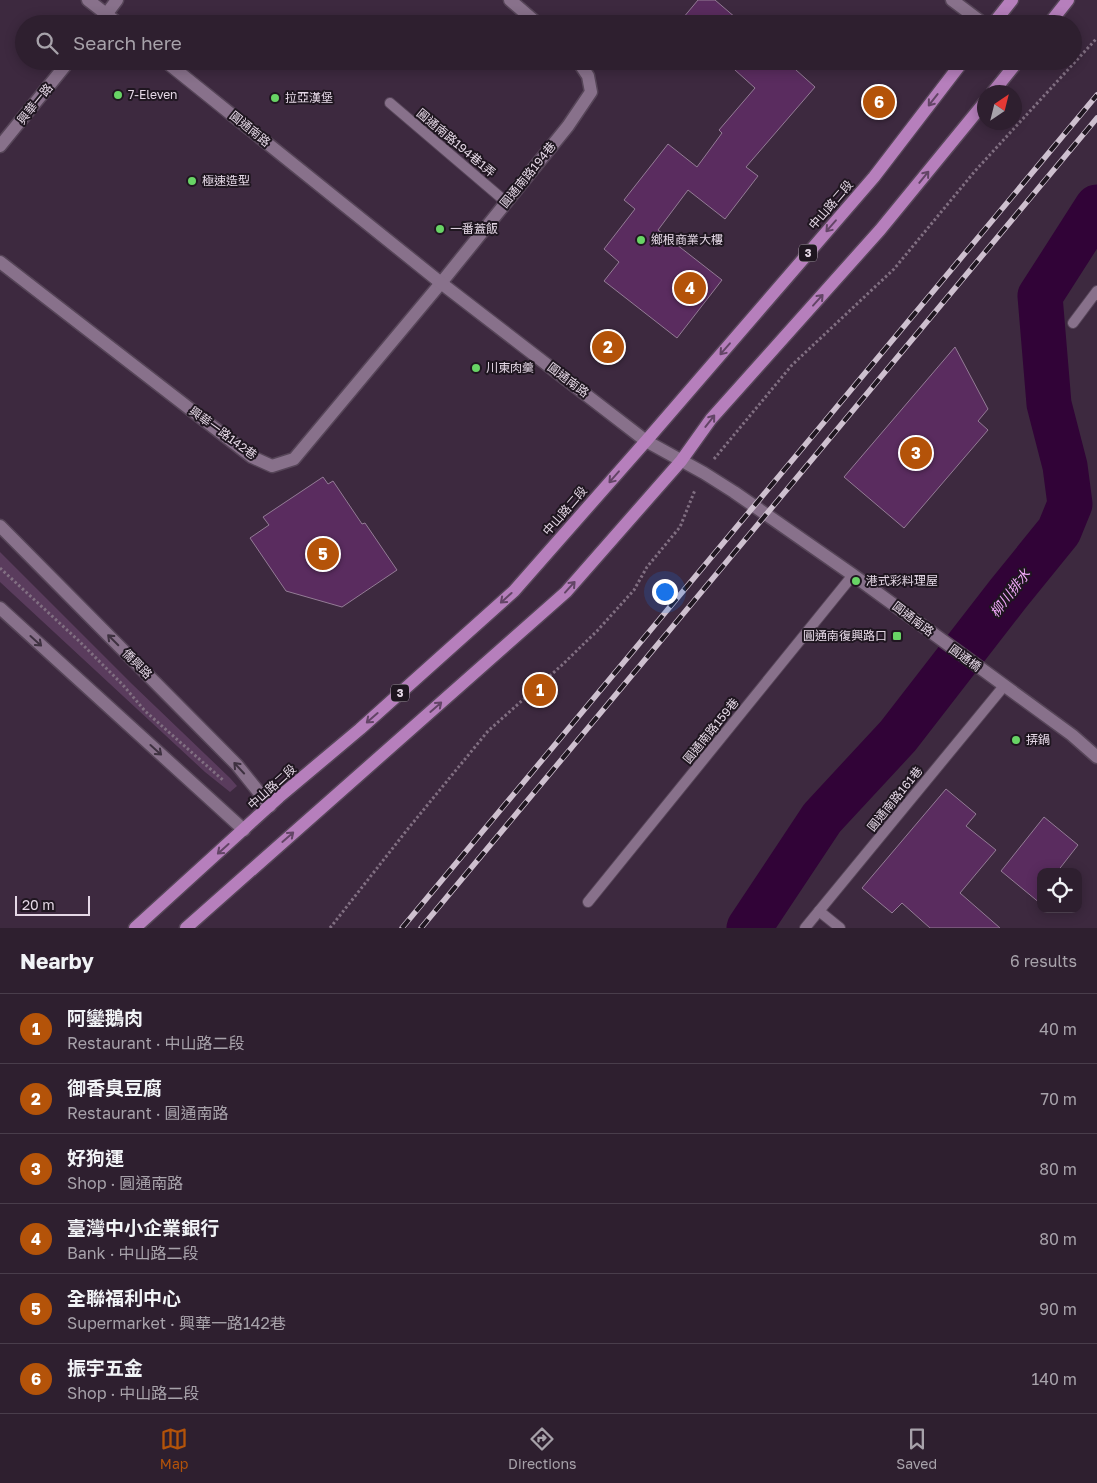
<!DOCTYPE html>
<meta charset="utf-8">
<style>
:root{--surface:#2e1f2f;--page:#362737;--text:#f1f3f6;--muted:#a7a2aa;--line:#493d4b;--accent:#b45309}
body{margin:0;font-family:"Golos Text","Noto Sans TC",sans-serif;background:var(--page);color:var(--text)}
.controls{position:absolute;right:15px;bottom:15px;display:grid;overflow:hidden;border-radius:10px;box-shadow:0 2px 12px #0003}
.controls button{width:45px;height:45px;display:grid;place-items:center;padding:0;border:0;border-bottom:1px solid var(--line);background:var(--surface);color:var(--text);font:25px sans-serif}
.compass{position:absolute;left:977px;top:85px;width:45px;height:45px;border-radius:50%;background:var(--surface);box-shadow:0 2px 12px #0003;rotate:35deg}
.scale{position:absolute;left:15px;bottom:12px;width:75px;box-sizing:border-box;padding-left:5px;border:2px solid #e5d8e6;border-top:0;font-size:14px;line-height:18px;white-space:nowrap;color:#e5d8e6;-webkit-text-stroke:4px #1f1620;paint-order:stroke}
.you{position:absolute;left:664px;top:591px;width:18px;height:18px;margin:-12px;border:4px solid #fff;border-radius:50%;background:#1a73e8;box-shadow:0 0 0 8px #1a73e833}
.badge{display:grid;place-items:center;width:32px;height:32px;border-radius:50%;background:var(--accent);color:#fff;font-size:16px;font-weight:700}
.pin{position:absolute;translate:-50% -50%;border:2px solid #fff;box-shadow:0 1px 5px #0006}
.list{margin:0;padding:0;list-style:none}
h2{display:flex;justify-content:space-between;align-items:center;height:65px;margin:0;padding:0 20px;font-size:21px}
h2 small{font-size:16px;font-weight:400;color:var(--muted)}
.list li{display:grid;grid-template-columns:32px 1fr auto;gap:15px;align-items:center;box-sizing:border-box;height:70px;padding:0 20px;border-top:1px solid var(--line)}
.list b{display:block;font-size:19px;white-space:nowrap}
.list p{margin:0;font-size:16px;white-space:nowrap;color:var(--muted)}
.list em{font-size:16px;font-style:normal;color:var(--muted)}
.icon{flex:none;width:28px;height:28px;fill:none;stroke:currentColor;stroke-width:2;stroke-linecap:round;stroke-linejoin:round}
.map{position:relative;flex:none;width:1097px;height:928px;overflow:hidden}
.search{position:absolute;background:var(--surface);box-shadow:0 2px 12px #0003;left:15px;right:15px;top:15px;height:55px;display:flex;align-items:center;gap:12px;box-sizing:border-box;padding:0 18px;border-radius:28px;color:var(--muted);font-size:19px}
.sheet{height:485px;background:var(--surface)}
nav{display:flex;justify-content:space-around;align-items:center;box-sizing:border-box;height:70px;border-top:1px solid var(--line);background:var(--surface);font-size:14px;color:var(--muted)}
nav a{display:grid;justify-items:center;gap:2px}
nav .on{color:var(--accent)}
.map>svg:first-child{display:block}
</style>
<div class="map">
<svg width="1097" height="928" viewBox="0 0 1097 928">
<rect width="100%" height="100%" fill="#3d293f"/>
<path fill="#5a3c5d" d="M0 552 132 684 230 778 237 786 230 792 205 772 0 582Z"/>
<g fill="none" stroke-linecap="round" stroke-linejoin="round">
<path stroke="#310337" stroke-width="45" d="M749 928 822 818 898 736 1008 594 1059 531 1070 504 1065 466 1049 404 1040 296 1097 207"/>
</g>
<g fill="#5a2c5f" stroke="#947c96">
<path d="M698 0H715L743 24H678Z"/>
<path d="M725 61H786L815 87 746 167 758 176 725 219 688 190 658 230 722 280 677 338 604 281 619 262 604 249 635 209 624 200 668 144 697 167 722 133 719 130 755 88Z"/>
<path d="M955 347 988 409 978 421 988 430 904 528 844 477Z"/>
<path d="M323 477 328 484 333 481 362 524 365 523 397 570 342 607 286 591 250 538 269 525 263 517Z"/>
<path d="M946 789 976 814 966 826 996 850 960 893 1000 928H930L902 903 892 913 862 888Z"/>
<path d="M1044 817 1078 845 1057 872H1041V904L1001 871Z"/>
</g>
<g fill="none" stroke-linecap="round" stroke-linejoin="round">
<defs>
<g id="lane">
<path d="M390 103 506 202"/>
<path d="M1073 323 1097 291"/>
<path d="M588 902 853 575"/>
<path d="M819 911 840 928"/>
<path d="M805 928 1004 686"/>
</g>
<g id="street">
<path d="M510 0 538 24"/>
<path d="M952 0 984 24"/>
<path d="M0 262 252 457 272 466 294 459 441 283 568 126 591 92 588 76 578 61"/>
</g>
<g id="secondary">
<path d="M88 0 119 24"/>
<path d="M99 24 117 0"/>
<path d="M165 61 441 283 646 441 704 473 734 492 853 575 1072 735 1097 757"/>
<path d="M0 146 69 61"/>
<path d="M0 526 237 765 270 806"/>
<path d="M0 608 244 830"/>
</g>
<g id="primary">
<path d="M993 24 1012 0"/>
<path d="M1049 24 1068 0"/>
<path d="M993 92 1018 61"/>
<path d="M135 928 279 797 360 729 514 591 646 441 874 177 963 61"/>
<path d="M186 928 566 592 681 461 711 419 880 230 984 103"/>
</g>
</defs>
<use href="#lane" stroke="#564558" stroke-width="12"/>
<use href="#street" stroke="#564558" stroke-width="15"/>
<use href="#secondary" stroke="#564558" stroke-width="15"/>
<use href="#primary" stroke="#564558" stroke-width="15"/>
<g stroke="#816f82" stroke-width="3" stroke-dasharray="2.5 2.5" stroke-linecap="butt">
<path d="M714 459 792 365 894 269 975 171 1097 38"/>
<path d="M0 568 79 641 123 685 145 711 224 781"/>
<path d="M330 928 407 830 488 731 562 665 597 631 634 590 647 567 680 527 695 490"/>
</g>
<use href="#lane" stroke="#88718b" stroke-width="10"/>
<use href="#street" stroke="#88718b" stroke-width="12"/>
<use href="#secondary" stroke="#88718b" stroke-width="12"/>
<use href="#primary" stroke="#b67fbc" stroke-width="12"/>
<defs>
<g id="rail">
<path d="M402 928 1097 95"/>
<path d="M421 928 1097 118"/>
</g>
</defs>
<use href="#rail" stroke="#cec0cf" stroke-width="5.5"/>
<use href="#rail" stroke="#1f1620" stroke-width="4" stroke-dasharray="11" stroke-linecap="butt"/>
</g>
<defs><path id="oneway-shaft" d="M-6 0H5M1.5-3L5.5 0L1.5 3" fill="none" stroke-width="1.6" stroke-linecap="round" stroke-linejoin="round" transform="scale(1.25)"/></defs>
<g stroke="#634566">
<use href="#oneway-shaft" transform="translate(933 100) rotate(128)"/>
<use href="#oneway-shaft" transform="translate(924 177) rotate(-51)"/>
<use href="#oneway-shaft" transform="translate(831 226) rotate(131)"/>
<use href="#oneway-shaft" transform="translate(818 300) rotate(-48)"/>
<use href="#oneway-shaft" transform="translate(725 349) rotate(131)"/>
<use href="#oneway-shaft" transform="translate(710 421) rotate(-52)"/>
<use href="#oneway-shaft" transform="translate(614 477) rotate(131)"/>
<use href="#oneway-shaft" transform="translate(570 587) rotate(-48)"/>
<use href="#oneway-shaft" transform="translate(506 598) rotate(138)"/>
<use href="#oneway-shaft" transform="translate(436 707) rotate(-41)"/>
<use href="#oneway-shaft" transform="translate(372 718) rotate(139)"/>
<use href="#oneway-shaft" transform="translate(288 837) rotate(-41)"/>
<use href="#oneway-shaft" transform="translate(223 849) rotate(138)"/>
</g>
<g stroke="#3e3140">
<use href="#oneway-shaft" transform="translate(113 640) rotate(-135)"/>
<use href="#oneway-shaft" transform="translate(36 641) rotate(42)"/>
<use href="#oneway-shaft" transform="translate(156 750) rotate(42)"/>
<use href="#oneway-shaft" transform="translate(239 768) rotate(-133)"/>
</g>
<g fill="#68d465" stroke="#1f1620" stroke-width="2">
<circle cx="118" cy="95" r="5"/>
<circle cx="275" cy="98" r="5"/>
<circle cx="192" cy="181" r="5"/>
<circle cx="440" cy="229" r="5"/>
<circle cx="641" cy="240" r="5"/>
<circle cx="476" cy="368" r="5"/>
<circle cx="856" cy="581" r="5"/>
<rect x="892" y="631" width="10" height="10" rx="2.5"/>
<circle cx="1016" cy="740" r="5"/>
</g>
<g text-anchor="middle" stroke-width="4" stroke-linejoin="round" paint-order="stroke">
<g fill="#1f1620" stroke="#aa9eab" stroke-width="1">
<rect x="799" y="244.5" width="18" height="17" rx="4"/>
<rect x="391" y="684.5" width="18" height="17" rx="4"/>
</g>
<g font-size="11" font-weight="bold" fill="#e5d8e6">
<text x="808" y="257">3</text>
<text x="400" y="697">3</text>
</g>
<g font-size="12" fill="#e5d8e6" stroke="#1f1620" text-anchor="start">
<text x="128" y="99">7-Eleven</text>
<text x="285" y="102">拉亞漢堡</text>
<text x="202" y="185">極速造型</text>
<text x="450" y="233">一番蓋飯</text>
<text x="651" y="244">鄉根商業大樓</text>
<text x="486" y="372">川東肉羹</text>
<text x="866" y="585">港式彩料理屋</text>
<text x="887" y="640" text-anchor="end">圓通南復興路口</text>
<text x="1026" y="744">挵鍋</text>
</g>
<g font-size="12" fill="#e5d8e6" stroke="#1f1620">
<text transform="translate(35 104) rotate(-51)" y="4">興華一路</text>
<text transform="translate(250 129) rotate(39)" y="4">圓通南路</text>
<text transform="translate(456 143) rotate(40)" y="4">圓通南路194巷1弄</text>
<text transform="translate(528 175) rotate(-51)" y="4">圓通南路194巷</text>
<text transform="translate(831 205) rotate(-49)" y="4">中山路二段</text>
<text transform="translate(568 380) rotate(37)" y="4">圓通南路</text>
<text transform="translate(223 433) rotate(36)" y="4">興華一路142巷</text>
<text transform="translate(565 511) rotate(-49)" y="4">中山路二段</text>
<text transform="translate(913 619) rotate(37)" y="4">圓通南路</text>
<text transform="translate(965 658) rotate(36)" y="4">圓通橋</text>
<text transform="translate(137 664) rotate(45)" y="4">僑興路</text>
<text transform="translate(711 731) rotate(-51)" y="4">圓通南路159巷</text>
<text transform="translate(272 787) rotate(-42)" y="4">中山路二段</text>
<text transform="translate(895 799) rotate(-51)" y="4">圓通南路161巷</text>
</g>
<g font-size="14" font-style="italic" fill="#efa8f7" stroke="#1f1620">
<text transform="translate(1010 593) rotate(-52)" y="5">柳川排水</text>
</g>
</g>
</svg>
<div class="controls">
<button><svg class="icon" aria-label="locate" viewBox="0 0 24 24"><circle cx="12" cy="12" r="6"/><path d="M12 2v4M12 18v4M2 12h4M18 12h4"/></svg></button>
</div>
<svg class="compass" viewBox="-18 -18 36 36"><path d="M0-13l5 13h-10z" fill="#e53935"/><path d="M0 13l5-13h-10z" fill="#a7a2aa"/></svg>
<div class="scale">20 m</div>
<div class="you"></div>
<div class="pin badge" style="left:540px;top:690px">1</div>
<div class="pin badge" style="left:608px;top:347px">2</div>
<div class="pin badge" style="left:916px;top:453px">3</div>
<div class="pin badge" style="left:690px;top:288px">4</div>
<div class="pin badge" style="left:323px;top:554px">5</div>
<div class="pin badge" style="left:879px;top:102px">6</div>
<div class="search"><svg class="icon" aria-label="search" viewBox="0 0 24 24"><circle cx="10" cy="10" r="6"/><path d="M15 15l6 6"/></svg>Search here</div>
</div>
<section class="sheet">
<h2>Nearby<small>6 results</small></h2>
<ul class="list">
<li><span class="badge">1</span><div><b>阿鑾鵝肉</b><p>Restaurant · 中山路二段</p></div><em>40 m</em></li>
<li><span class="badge">2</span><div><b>御香臭豆腐</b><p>Restaurant · 圓通南路</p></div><em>70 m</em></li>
<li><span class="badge">3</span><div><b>好狗運</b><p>Shop · 圓通南路</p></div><em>80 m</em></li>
<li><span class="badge">4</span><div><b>臺灣中小企業銀行</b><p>Bank · 中山路二段</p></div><em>80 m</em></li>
<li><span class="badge">5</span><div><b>全聯福利中心</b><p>Supermarket · 興華一路142巷</p></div><em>90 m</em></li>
<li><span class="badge">6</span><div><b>振宇五金</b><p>Shop · 中山路二段</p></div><em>140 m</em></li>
</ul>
</section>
<nav>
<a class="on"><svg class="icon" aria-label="map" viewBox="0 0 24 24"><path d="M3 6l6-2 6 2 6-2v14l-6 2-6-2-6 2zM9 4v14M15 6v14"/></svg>Map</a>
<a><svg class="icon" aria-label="directions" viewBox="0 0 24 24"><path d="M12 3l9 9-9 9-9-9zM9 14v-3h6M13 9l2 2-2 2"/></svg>Directions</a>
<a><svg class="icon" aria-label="saved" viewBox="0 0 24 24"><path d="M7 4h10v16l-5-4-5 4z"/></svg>Saved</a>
</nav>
